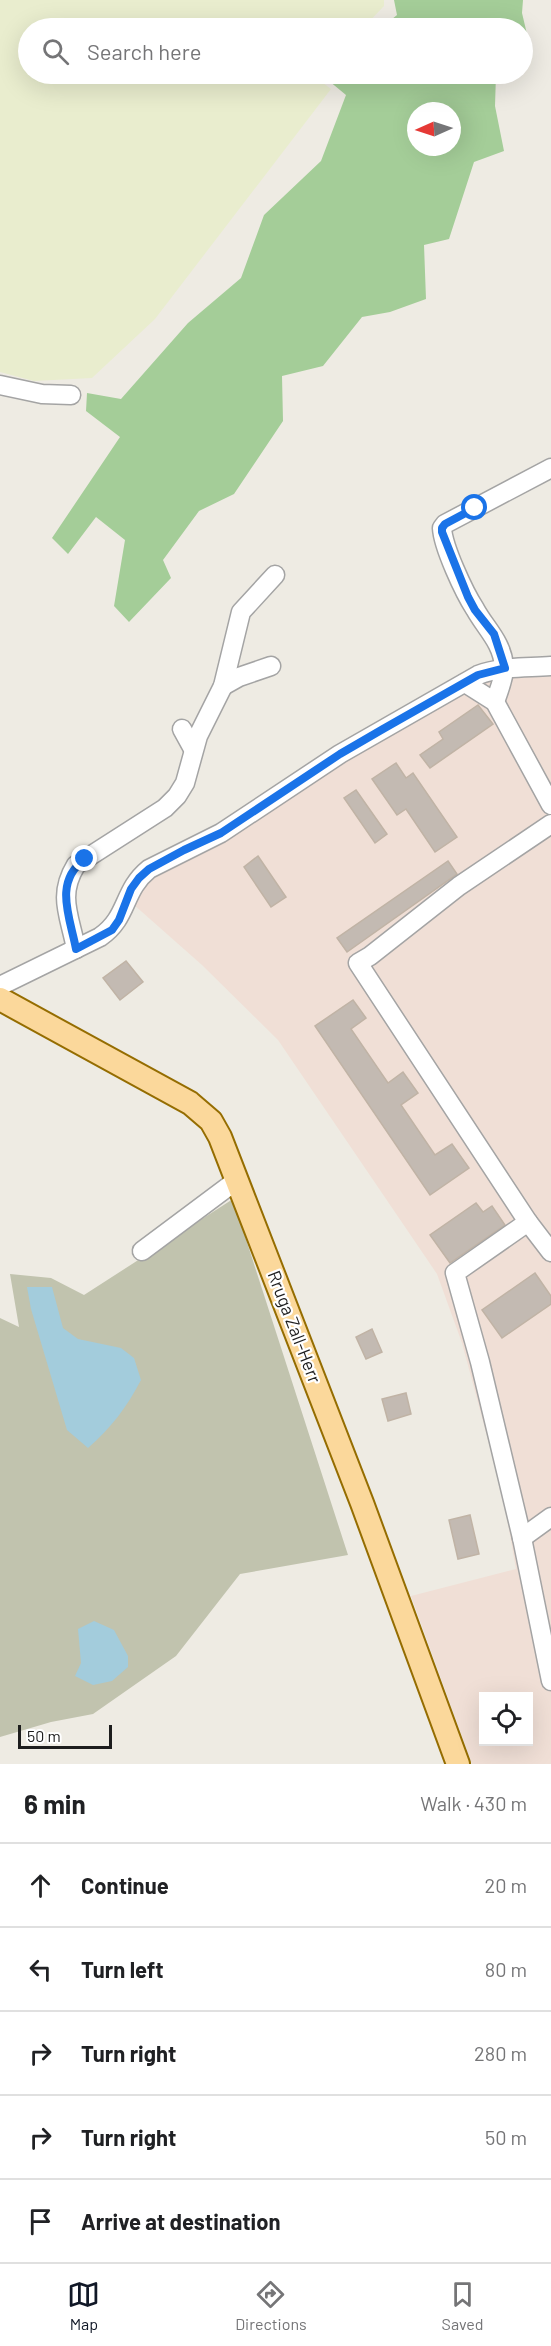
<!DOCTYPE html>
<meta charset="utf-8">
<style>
:root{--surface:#fff;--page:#f2f2f2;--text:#202124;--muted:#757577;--line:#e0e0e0;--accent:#111827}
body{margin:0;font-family:Barlow,sans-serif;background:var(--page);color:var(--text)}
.controls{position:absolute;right:18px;bottom:18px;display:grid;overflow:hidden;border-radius:0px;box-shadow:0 6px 24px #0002}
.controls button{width:54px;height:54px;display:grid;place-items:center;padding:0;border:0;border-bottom:2px solid var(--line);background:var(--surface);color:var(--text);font:30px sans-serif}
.compass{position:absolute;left:407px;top:102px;width:54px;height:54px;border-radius:50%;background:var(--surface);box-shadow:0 6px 24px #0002;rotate:267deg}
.scale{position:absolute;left:18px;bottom:15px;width:94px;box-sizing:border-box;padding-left:6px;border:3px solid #1d1d1d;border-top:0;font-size:16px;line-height:21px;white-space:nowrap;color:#1d1d1d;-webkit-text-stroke:4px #fff;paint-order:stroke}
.stop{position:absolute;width:18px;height:18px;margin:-14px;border:4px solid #1a73e8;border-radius:50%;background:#fff}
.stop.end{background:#1a73e8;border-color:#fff;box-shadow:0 2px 6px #0008}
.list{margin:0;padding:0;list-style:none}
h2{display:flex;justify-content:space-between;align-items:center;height:78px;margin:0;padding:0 24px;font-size:26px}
h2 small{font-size:20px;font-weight:400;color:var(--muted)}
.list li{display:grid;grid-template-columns:39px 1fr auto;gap:18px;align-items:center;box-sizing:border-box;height:84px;padding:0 24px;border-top:2px solid var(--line)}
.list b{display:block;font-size:22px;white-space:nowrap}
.list em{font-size:20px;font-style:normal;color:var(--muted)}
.icon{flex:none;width:33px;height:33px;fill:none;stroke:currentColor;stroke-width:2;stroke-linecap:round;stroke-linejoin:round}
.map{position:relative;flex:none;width:551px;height:1764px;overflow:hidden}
.search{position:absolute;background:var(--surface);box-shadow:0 6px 24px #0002;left:18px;right:18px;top:18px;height:66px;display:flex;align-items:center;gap:15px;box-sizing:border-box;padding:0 21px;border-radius:33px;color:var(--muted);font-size:22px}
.sheet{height:498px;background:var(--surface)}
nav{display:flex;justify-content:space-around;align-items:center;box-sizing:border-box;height:84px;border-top:2px solid var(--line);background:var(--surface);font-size:16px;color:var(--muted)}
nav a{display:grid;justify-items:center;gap:3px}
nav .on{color:var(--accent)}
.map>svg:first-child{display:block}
</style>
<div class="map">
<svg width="551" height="1764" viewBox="0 0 551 1764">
<rect width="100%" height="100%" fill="#eeebe3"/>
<path fill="#f0dfd6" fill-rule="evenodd" d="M551 667V1764H472L411 1596 516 1569 503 1496 462 1343 437 1274 278 1040 202 965 133 904 145 882 266 808 333 760 499 673ZM484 1696H528V1742H484Z"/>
<path fill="#c1c3ae" d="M233 1199 348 1555 240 1574 176 1656 93 1714 51 1722 0 1737V1318L19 1327 10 1274 51 1278 84 1295Z"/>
<path fill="#e9edce" d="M0 0H384V6L363 28H28V74H316L314 76 331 89 155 319 92 378 34 381 0 372Z"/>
<g fill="#a4cd98" fill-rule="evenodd">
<path d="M394 0H523L522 13 531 51 523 54 522 28H381L397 15Z"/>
<path d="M326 74H496L495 106 504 151 474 162 449 239 424 245 426 299 390 312 362 317 323 366 282 376 283 421 234 494 199 511 163 560 171 578 129 622 114 606 125 540 96 517 68 554 52 538 120 437 86 411 87 393 121 399 188 323 241 278 264 215 321 161 346 95 323 76ZM416 111H452V147H416Z"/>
</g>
<g fill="#a3ccdc">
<path d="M27 1287H52L63 1328 78 1339 121 1348 134 1358 141 1380C127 1407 111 1428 88 1448L67 1430 31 1309Z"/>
<path d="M94 1621 114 1630 128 1656V1667L112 1681 93 1685 75 1676 81 1663 78 1629Z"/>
</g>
<g fill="#c3bab2" stroke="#c0b3a5" stroke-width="1.5">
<path d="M478 705 493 724 430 768 420 755 443 739 439 732Z"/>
<path d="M396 763 406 778 413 773 457 837 435 852 406 809 397 815 372 779Z"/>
<path d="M356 790 387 834 375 843 344 798Z"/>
<path d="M258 856 286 897 271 907 244 867Z"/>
<path d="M448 861 457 874 347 952 337 938Z"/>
<path d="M126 961 143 982 120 1000 103 978Z"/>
<path d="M353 1000 366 1018 351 1029 388 1083 403 1072 418 1093 401 1105 435 1155 452 1144 469 1168 430 1195 315 1026Z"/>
<path d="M476 1203 483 1212 492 1206 505 1225 450 1263 430 1235Z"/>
<path d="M535 1273 551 1296V1304L502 1338 482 1310Z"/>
<path d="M372 1329 382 1352 366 1359 356 1337Z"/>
<path d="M406 1393 411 1414 388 1421 382 1399Z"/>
<path d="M470 1515 479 1554 458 1559 449 1520Z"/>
</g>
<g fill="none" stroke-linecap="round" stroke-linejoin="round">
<defs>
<g id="minor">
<path d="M0 385 42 394 71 395"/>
<path d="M465 683 495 702 551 805"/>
<path d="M223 686 239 677 271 666"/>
<path d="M495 702C498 692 505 677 504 666 502 642 486 629 475 609 464 592 443 547 442 528L445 524 551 468"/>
<path d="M182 729 193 749"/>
<path d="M551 824 459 886 370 956 358 963 528 1222 455 1273 480 1362 522 1538 551 1681"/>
<path d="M76 949C70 916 57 896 76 865L165 808 177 796 185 783 198 736 223 686 241 612 275 575"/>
<path d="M0 986 100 937C129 917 122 891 149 869L221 833 340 754 478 675C501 666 527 668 551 666"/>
<path d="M528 1222 551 1252"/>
<path d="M142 1251 237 1180"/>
<path d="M522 1538 551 1517"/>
</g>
<path id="major" d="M0 999 190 1103 211 1121 220 1137 362 1503 458 1764"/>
</defs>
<use href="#minor" stroke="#a4a4a4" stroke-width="21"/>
<use href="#major" stroke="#956d01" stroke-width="26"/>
<use href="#minor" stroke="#fff" stroke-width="18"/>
<use href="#major" stroke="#fbd89b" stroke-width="22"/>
</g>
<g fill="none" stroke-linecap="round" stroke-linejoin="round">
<path stroke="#1a73e8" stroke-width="8" d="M85 859C53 882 70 917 76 949L112 930 119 920 131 889 139 878 149 869 184 850 221 833 340 754 383 729 478 675 505 668 494 634 475 610 468 597 442 532V528L445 524 475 508"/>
</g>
<g text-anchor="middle" stroke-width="4.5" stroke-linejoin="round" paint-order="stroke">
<g font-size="18" fill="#1d1d1d" stroke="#fff">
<text transform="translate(294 1327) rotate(69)" y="6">Rruga Zall-Herr</text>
</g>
</g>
</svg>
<div class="controls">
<button><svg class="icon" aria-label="locate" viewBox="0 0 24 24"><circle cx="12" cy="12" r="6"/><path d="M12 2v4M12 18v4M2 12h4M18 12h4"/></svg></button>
</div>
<svg class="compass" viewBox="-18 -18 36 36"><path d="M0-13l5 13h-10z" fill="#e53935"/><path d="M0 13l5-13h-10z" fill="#757577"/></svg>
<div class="scale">50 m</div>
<div class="stop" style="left:475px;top:508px"></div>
<div class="stop end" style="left:85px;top:859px"></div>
<div class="search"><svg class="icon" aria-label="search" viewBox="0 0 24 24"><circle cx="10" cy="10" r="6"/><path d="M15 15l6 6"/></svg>Search here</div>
</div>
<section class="sheet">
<h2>6 min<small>Walk · 430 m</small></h2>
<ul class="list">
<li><svg class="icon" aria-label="ahead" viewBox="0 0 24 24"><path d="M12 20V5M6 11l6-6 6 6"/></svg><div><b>Continue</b></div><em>20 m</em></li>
<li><svg class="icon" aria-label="left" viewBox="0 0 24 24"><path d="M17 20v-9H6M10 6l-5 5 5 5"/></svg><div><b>Turn left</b></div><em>80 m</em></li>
<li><svg class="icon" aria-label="right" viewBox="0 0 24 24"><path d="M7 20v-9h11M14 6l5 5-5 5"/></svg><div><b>Turn right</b></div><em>280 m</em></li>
<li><svg class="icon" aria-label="right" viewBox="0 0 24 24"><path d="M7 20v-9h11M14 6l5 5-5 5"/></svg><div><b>Turn right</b></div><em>50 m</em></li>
<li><svg class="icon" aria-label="arrive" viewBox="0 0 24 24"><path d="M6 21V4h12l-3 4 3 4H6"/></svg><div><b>Arrive at destination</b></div></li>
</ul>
</section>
<nav>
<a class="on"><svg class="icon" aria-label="map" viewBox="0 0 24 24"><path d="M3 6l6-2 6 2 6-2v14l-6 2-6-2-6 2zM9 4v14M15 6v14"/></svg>Map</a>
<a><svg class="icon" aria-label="directions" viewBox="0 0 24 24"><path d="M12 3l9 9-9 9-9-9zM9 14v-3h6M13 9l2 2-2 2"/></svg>Directions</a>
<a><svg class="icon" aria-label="saved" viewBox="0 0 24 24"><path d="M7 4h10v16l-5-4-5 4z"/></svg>Saved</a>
</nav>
